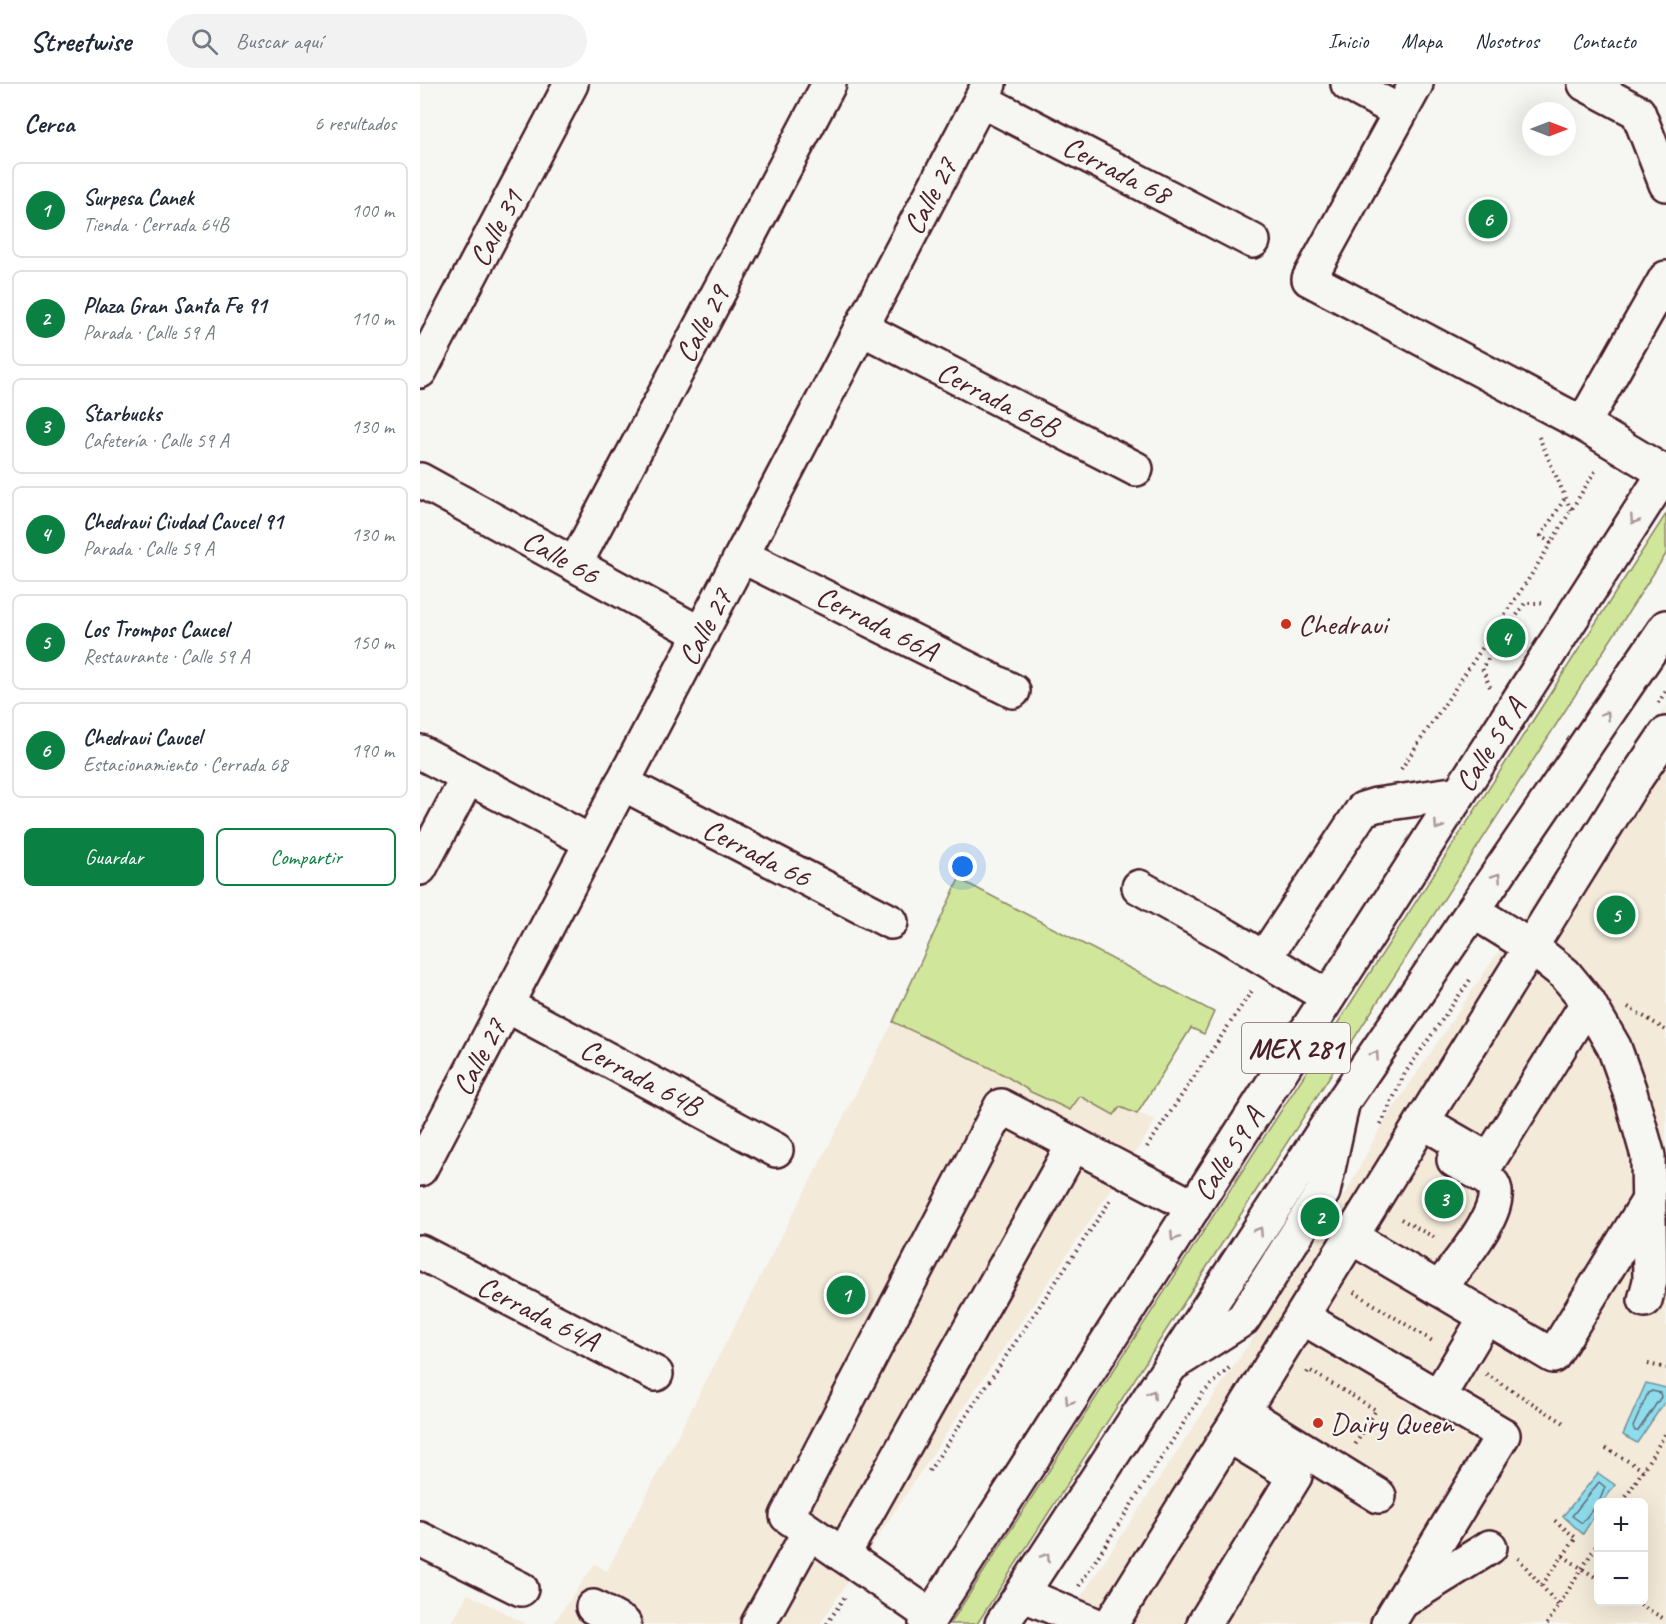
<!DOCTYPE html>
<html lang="es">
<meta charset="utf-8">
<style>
:root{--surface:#fff;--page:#f2f2f3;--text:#1f2937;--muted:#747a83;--line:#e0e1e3;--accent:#0b8043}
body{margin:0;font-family:Caveat,sans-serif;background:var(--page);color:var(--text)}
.controls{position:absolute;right:18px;bottom:18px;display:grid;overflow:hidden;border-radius:9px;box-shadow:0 6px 24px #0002}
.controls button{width:54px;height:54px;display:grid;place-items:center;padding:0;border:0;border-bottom:2px solid var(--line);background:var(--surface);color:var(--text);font:30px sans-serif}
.compass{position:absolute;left:1102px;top:18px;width:54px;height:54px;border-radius:50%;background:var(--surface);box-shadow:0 6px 24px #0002;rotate:90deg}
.you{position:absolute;left:543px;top:783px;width:21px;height:21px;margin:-15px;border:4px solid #fff;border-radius:50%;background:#1a73e8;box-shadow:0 0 0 9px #1a73e833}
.badge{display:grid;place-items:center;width:39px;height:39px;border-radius:50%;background:var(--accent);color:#fff;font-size:20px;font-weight:700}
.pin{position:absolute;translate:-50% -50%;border:3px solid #fff;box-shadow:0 2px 6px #0006}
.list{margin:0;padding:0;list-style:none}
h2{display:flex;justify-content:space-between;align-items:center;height:78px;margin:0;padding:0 24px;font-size:26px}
h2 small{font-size:20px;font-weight:400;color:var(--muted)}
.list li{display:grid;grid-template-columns:39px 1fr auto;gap:18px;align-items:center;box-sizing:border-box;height:96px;margin:0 12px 12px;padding:0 12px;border:2px solid var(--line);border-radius:9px}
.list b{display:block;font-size:22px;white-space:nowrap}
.list p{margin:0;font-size:20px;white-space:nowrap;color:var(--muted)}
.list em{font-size:20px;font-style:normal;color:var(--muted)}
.actions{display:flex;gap:12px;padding:18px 24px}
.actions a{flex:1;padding:14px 0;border:2px solid var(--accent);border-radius:9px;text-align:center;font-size:21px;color:var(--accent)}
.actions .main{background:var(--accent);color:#fff}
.icon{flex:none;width:33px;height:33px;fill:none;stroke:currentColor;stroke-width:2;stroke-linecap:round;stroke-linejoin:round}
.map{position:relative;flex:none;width:1246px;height:1540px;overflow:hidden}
header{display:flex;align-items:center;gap:36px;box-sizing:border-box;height:84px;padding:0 30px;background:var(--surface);border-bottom:2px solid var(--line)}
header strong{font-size:28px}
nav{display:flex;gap:33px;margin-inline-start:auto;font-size:21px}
.search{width:420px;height:54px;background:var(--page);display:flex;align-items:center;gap:15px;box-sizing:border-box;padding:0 21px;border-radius:33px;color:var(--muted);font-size:22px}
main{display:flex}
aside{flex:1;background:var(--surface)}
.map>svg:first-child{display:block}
</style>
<header>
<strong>Streetwise</strong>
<div class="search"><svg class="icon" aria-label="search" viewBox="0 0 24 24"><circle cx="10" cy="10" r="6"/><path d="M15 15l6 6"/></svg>Buscar aquí</div>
<nav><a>Inicio</a><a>Mapa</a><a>Nosotros</a><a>Contacto</a></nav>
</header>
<main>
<aside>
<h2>Cerca<small>6 resultados</small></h2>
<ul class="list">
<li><span class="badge">1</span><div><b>Surpesa Canek</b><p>Tienda · Cerrada 64B</p></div><em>100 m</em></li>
<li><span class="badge">2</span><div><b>Plaza Gran Santa Fe 91</b><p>Parada · Calle 59 A</p></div><em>110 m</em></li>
<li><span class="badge">3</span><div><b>Starbucks</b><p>Cafetería · Calle 59 A</p></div><em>130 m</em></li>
<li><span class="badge">4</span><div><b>Chedraui Ciudad Caucel 91</b><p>Parada · Calle 59 A</p></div><em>130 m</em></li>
<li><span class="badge">5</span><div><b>Los Trompos Caucel</b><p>Restaurante · Calle 59 A</p></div><em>150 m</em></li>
<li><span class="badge">6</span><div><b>Chedraui Caucel</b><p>Estacionamiento · Cerrada 68</p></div><em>190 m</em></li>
</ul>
<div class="actions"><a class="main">Guardar</a><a>Compartir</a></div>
</aside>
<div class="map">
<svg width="1246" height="1540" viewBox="0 0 1246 1540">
<rect width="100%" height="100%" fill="#f6f6f2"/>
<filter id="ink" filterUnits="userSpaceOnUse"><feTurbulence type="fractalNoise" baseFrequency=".0167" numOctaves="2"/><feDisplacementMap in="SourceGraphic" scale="12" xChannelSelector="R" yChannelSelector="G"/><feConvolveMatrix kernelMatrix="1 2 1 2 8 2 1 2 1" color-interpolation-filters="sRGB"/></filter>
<g filter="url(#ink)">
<g fill="#f3ead9" fill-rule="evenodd">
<path d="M1246 622V1540H643L919 1123 959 1046 1072 877 1126 801ZM1178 1418H1224V1518H1178Z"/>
<path d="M473 938 586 992 611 1008 650 1026 660 1011 694 1030 700 1023 736 1036 697 1097 551 1312 400 1540H133L175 1480 187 1487Z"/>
<path d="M48 1510 106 1540H31Z"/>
</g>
<g fill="#cfe69b" stroke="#8c8263" stroke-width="1.5">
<path d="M1246 430V470L557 1540H530Z"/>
<path d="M539 795 794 928 784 950 771 944 717 1030 700 1023 694 1031 660 1012 650 1026 611 1008 586 992 546 972 473 938Z"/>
</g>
<g fill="#8eddec" stroke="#73919f" stroke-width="1.5">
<path d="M1226 1299 1246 1304V1316L1217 1359 1203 1351Z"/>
<path d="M1178 1389 1195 1401 1183 1418H1178V1426L1163 1450 1143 1432Z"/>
</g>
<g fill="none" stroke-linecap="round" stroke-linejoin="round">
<g stroke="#656b78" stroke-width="1.5">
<path d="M1232 1307 1240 1309 1241 1313 1218 1347H1215L1213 1343 1228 1309Z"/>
<path d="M1178 1423 1172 1426 1162 1439 1152 1432 1179 1398 1185 1403 1179 1418"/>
</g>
<defs>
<g id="minor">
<path d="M928 0 980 28"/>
<path d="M996 0 889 195 1163 340 1245 389"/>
<path d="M1165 0 1218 28 1246 100"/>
<path d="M561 16 833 157"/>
<path d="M441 244 716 385"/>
<path d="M0 287 151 0"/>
<path d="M1163 340 1246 194"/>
<path d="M0 396 281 550"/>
<path d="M322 472 593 607"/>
<path d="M155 480 409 0"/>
<path d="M0 668 171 758"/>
<path d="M202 699 471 838"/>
<path d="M0 784 48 693"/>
<path d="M719 803 807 852 908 913"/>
<path d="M1053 827 1111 863 1145 890 1168 918 1194 963 1209 1005 1228 1072 1230 1197 1225 1216"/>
<path d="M844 874 943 725 956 721 1039 709"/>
<path d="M86 921 356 1066"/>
<path d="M1003 1038 1069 1076 1168 918"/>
<path d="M0 1085 569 0"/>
<path d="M931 1153 1133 1272 1229 1116"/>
<path d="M0 1168 236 1290"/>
<path d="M1019 1205C1033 1185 1087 1125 1073 1101 1065 1090 1045 1083 1034 1076"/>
<path d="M882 1233 1083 1351 968 1540"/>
<path d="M751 1281 823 1235 903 1108 922 1021"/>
<path d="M1018 1313 1066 1233"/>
<path d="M823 1328 959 1412"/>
<path d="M0 1455 101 1505"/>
<path d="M423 1471 654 1060"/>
<path d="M602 1510 673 1540"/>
<path d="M986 1515 1070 1463"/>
<path d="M173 1523 204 1540"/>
<path d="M511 1532 367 1432 581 1022 774 1123"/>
<path d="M338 1540 389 1448"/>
<path d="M691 1540 1208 706 1246 650"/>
<path d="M784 1540 875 1392 808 1351"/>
</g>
<g id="major">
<path d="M506 1540 1246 387"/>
<path d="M582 1540 922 1019 1246 543"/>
</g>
</defs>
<use href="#minor" stroke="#4a1f2b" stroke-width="38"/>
<use href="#major" stroke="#4a1f2b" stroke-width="38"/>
<g stroke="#4a1f2b" stroke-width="4" stroke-dasharray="1.5 4.5" stroke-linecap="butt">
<path d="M1119 353 1151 426"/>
<path d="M1131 459 1121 452 1145 414"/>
<path d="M1070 603 1062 584 1105 519H1125"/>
<path d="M1238 619 1246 607"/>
<path d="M981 685 1110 493 1177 384"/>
<path d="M1208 923 1246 946"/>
<path d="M961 1040 985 989 1052 893"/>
<path d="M727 1063 833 905"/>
<path d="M981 1135 1017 1155"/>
<path d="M934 1208 1014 1258"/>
<path d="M1228 1280 1246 1284"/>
<path d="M887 1289 889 1286 956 1326 935 1361"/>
<path d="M1066 1290 1147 1341"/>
<path d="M1186 1364 1223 1386"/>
<path d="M509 1387 692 1114"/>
<path d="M1203 1418 1246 1349"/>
<path d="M1143 1472 1178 1495"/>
<path d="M1098 1474 1138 1521"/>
<path d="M1122 1501 1156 1454 1133 1435"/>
<path d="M659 1502 783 1309 809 1284"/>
<path d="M1215 1518 1246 1536"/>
<path d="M407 1540 426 1511"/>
<path d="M1127 1540 1178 1459"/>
</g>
<use href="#minor" stroke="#f6f6f2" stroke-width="33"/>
<use href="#major" stroke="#f6f6f2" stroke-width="33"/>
</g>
<defs><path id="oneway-chevron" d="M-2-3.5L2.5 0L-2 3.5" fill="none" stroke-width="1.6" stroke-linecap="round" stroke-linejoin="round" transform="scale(1.5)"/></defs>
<g stroke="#a99598">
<use href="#oneway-chevron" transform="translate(1214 436) rotate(123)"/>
<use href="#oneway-chevron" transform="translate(1186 631) rotate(-56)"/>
<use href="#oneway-chevron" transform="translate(1018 742) rotate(123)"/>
<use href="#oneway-chevron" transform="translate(1077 793) rotate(-56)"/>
<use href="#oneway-chevron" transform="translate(955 971) rotate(-56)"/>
<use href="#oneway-chevron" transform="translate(839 1147) rotate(-57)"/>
<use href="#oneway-chevron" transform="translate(754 1153) rotate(123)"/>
<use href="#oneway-chevron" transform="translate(732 1310) rotate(-57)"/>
<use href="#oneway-chevron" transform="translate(649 1317) rotate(123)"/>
<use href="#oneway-chevron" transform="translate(626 1473) rotate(-57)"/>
</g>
</g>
<g fill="#c8321e" stroke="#f6f6f2" stroke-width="2">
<circle cx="866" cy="540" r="6"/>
<circle cx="898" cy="1339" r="6"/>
</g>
<g text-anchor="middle" stroke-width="4.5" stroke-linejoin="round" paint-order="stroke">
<rect fill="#f6f6f2" stroke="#7e6067" stroke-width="1.5" x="822" y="939" width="108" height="50" rx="4.5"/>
<g font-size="28" font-weight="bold" fill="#4a1f2b">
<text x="876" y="974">MEX 281</text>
</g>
<g font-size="30" fill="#4a1f2b" stroke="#f6f6f2">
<text transform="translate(697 86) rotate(27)" y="10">Cerrada 68</text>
<text transform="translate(510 112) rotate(-62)" y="10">Calle 27</text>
<text transform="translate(76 144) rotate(-62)" y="10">Calle 31</text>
<text transform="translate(282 240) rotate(-62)" y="10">Calle 29</text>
<text transform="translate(578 315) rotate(27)" y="10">Cerrada 66B</text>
<text transform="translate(141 473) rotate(29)" y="10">Calle 66</text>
<text transform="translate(457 539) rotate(27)" y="10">Cerrada 66A</text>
<text transform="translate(285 543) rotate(-62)" y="10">Calle 27</text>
<text transform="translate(1070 661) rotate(-57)" y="10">Calle 59 A</text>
<text transform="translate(337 769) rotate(27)" y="10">Cerrada 66</text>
<text transform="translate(59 973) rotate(-62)" y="10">Calle 27</text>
<text transform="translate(221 993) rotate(28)" y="10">Cerrada 64B</text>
<text transform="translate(808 1070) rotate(-57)" y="10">Calle 59 A</text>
<text transform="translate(118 1229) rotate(27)" y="10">Cerrada 64A</text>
</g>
<g font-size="30" fill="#4a1f2b" stroke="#f6f6f2" text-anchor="start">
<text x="878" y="550">Chedraui</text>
<text x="910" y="1349">Dairy Queen</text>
</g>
</g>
</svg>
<div class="controls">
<button>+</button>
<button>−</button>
</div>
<svg class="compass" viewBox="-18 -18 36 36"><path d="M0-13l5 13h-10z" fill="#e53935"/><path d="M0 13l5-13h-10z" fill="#747a83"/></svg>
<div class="you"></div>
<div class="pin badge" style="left:426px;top:1211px">1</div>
<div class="pin badge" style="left:900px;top:1133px">2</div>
<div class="pin badge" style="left:1024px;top:1115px">3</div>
<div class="pin badge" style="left:1086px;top:554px">4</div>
<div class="pin badge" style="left:1196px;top:831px">5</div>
<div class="pin badge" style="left:1068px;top:135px">6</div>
</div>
</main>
